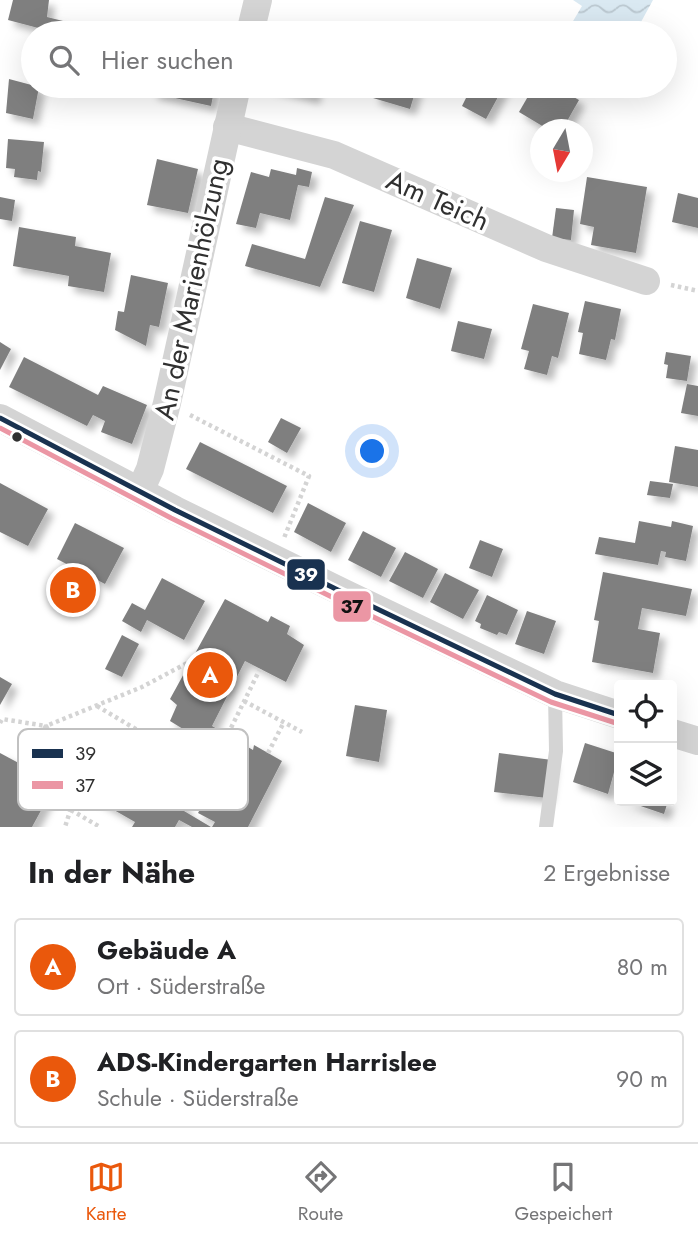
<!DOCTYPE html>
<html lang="de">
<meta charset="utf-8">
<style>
:root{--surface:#fff;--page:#f2f2f2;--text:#202124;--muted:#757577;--line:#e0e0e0;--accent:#ea580c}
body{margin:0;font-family:Jost,sans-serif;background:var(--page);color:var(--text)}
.controls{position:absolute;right:21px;bottom:21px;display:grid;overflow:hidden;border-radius:7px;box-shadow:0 7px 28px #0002}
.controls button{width:63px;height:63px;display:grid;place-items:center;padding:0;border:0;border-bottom:2px solid var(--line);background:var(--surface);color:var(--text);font:35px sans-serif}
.compass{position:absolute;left:530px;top:119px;width:63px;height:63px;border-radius:50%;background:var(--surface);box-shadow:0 7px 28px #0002;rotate:190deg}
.you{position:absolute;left:373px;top:452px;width:24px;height:24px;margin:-18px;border:5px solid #fff;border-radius:50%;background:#1a73e8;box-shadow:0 0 0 10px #1a73e833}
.badge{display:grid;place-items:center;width:46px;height:46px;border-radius:50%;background:var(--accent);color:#fff;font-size:23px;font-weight:700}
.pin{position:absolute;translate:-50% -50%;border:4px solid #fff;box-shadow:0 2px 7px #0006}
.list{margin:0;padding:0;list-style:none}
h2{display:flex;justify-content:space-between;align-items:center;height:91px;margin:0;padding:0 28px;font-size:30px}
h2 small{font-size:23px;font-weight:400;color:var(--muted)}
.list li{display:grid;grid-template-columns:46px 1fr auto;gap:21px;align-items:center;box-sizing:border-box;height:98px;margin:0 14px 14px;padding:0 14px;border:2px solid var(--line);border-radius:7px}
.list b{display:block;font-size:26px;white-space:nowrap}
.list p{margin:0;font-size:23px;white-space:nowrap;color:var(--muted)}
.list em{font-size:23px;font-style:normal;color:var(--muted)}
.icon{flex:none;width:38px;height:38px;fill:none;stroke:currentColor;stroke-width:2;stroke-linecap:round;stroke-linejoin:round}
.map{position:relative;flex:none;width:698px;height:827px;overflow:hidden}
.search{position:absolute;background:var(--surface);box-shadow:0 7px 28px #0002;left:21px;right:21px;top:21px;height:77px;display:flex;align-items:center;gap:18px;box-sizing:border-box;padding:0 24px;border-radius:38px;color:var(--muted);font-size:26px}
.sheet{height:315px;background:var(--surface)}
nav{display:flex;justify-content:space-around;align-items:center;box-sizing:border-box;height:98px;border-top:2px solid var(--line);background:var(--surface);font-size:19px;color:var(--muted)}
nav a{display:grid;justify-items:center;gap:4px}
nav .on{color:var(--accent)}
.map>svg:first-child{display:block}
</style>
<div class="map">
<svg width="698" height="827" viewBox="0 0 698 827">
<defs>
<pattern id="water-waves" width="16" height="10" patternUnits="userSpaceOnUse" patternTransform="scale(1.75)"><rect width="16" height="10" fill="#dae9f2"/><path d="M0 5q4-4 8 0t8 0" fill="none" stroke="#bbc8d0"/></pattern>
<filter id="shadow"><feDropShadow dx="6" dy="6" stdDeviation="3.5" flood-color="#0004"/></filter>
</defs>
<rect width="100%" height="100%" fill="#fff"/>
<path fill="url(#water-waves)" d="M573 0H653L635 33H566L582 6Z"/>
<g fill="#7f7f7f" filter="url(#shadow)">
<path d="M13 0H49L47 17 63 21 62 33H41L42 29 8 20Z"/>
<path d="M9 79 39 87 33 119 6 113Z"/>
<path d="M153 86H215L211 106 152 93Z"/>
<path d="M265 86H316L314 98Z"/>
<path d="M377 86H417L410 109 373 98Z"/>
<path d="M472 86H504L486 119 462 106Z"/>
<path d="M534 86H554L579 100 562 130H549L519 112Z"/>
<path d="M8 139 44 142 41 172 38 171 37 180 14 177 15 169 6 168Z"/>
<path d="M157 159 198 169 188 213 147 205Z"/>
<path d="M297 168 312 172 309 187 298 185 290 220 260 213 256 228 236 224 251 172 269 177 271 169 296 175Z"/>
<path d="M587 177 647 187 636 253 591 245 594 227 580 224Z"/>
<path d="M678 193 698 198V228L672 222Z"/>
<path d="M0 197 15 200 12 221 0 219Z"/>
<path d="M325 197 354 205 320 287 245 266 252 244 305 259Z"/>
<path d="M556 208 574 210 571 240 552 238Z"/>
<path d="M360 221 392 230 374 292 342 283Z"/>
<path d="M19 227 76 237 75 246 111 253 104 292 68 286 69 276 13 266Z"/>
<path d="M417 258 452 268 440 309 406 298Z"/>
<path d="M131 275 168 283 159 327 150 325 146 346 115 330 118 311 124 312Z"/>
<path d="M585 301 621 309 615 340 611 339 606 360 579 354 583 333 578 332Z"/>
<path d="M533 304 569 313 558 358 552 356 547 375 524 369 529 351 521 349Z"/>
<path d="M458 321 492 329 484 359 451 351Z"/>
<path d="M0 342 11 349 0 370Z"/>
<path d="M666 352 691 356 687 381 666 378 668 365 664 364Z"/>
<path d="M24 357 98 395 103 386 147 405 132 444 101 432 105 421 93 415 87 426 9 387Z"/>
<path d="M687 384 698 386V416L681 413Z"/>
<path d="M281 418 301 428 287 453 268 442Z"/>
<path d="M200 442 287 486 273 513 186 469Z"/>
<path d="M675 446 698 450V487L669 482Z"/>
<path d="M650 481 673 484 670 498 647 495Z"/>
<path d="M0 483 48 509 28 546 0 532Z"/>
<path d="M308 503 346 523 331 552 294 532Z"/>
<path d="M639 521 671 527 672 521 693 526 686 561 665 557 666 552 661 551 658 565 595 554 599 537 635 543Z"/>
<path d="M75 523 124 548 105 584 57 559Z"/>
<path d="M363 531 396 548 381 577 348 560Z"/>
<path d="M480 540 503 549 492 577 469 568Z"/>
<path d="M405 552 438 569 423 598 389 581Z"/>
<path d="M603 572 692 589 686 616 642 608 638 629 660 633 653 673 592 662 599 621 594 620Z"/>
<path d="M445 573 479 590 463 619 430 602Z"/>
<path d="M162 578 205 601 184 640 147 620 141 632 122 621 132 603 145 610Z"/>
<path d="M487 595 518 610 507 635 499 632 497 635 480 628 481 624 475 621Z"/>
<path d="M225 599 268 622 271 616 290 626 287 634 304 645 286 682 245 661 212 726 253 750 254 745 282 761 248 827H212L215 822 198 813 230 752 199 734 196 737 170 721 177 705 170 699Z"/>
<path d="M527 611 556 621 544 654 515 644Z"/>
<path d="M122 635 139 644 122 677 105 669Z"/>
<path d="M0 677 12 684 0 705Z"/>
<path d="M355 705 387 710 379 762 346 756Z"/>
<path d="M585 743 619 754 608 794 573 782Z"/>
<path d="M122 749 164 772 155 788 187 806 184 811 211 827H192L179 820 175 827H132L135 822 93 798Z"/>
<path d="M0 753 56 783 32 827H0Z"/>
<path d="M499 753 552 760 547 798 494 792Z"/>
<path d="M626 801H668L664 814Z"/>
</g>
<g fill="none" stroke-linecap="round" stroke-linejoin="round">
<g stroke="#d4d4d4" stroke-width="4.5" stroke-dasharray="3.5 3.5" stroke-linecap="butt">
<path d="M671 285 698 291"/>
<path d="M190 415 309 476 284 538"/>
<path d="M244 701 302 732"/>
<path d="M97 706 191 762 174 798"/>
<path d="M0 723 2 719 46 726 77 789 65 827"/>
<path d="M228 734 260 669"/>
<path d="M268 753 284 722"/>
<path d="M191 762 217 745"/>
<path d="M23 765 46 726 142 687 191 661"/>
<path d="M71 810 100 827"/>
</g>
<path stroke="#d4d4d4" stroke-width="14" d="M546 827 556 751 555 694"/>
<g stroke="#d4d4d4" stroke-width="28">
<path d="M250 33 258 0"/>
<path d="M227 127 334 155 546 248 646 281"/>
<path d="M0 418 175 510 344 593 555 694 619 715"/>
<path d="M140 491 150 469 167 403 237 86"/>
<path d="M672 733 698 741"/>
</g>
<defs>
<path id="bus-1" d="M0 418 175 510 344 593 555 694 619 715"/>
<path id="bus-2" d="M0 428 171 518 340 601 551 702 616 723"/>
</defs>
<use href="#bus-1" stroke="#fff" stroke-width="10"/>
<use href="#bus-2" stroke="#fff" stroke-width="10"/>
<use href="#bus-1" stroke="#193250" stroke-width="5"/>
<use href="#bus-2" stroke="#eb96a4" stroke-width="5"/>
</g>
<circle fill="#303030" stroke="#fff" stroke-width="2.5" cx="17" cy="437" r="6"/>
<g text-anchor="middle" stroke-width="7" stroke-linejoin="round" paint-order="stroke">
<g font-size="28" fill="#303030" stroke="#fff">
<text transform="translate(438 200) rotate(24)" y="10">Am Teich</text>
<text transform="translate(191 289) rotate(-78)" y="10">An der Marienhölzung</text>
</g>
</g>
<rect x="18" y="729" width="230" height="81" rx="10" fill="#fff" stroke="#c1c1c1" stroke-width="2"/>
<rect x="32" y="749" width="31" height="9" fill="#193250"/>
<rect x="32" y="781" width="31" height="8" fill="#eb96a4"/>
<g font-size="19" fill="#303030">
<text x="75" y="760">39</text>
<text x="75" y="792">37</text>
</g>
<g stroke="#fff" stroke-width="2.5">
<rect x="286" y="558" width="40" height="33" rx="7" fill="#193250"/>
<rect x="332" y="590" width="40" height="33" rx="7" fill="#eb96a4"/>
</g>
<g font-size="19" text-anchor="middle" font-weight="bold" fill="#fff">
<text x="306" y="581">39</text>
</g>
<g font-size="19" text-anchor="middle" font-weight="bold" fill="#111">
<text x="352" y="613">37</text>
</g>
</svg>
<div class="controls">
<button><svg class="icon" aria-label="locate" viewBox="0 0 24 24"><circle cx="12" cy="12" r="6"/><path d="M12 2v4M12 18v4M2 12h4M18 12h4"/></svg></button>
<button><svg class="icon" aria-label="layers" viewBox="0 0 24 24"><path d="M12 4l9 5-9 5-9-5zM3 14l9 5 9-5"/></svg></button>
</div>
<svg class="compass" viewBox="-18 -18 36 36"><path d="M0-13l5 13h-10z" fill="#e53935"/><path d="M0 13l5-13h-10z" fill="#757577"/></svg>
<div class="you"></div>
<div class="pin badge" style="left:210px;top:675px">A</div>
<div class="pin badge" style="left:73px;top:590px">B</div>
<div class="search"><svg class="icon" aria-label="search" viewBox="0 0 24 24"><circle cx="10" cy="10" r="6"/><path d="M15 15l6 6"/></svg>Hier suchen</div>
</div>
<section class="sheet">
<h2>In der Nähe<small>2 Ergebnisse</small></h2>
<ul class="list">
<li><span class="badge">A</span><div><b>Gebäude A</b><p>Ort · Süderstraße</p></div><em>80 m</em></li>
<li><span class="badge">B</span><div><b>ADS-Kindergarten Harrislee</b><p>Schule · Süderstraße</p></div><em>90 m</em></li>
</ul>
</section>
<nav>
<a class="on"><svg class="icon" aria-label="map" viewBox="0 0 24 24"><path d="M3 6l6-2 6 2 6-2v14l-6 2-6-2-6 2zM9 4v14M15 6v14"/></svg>Karte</a>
<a><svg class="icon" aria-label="directions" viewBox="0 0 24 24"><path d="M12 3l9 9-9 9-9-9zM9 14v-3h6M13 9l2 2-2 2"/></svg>Route</a>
<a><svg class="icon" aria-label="saved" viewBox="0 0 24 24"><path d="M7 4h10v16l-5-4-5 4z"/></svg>Gespeichert</a>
</nav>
